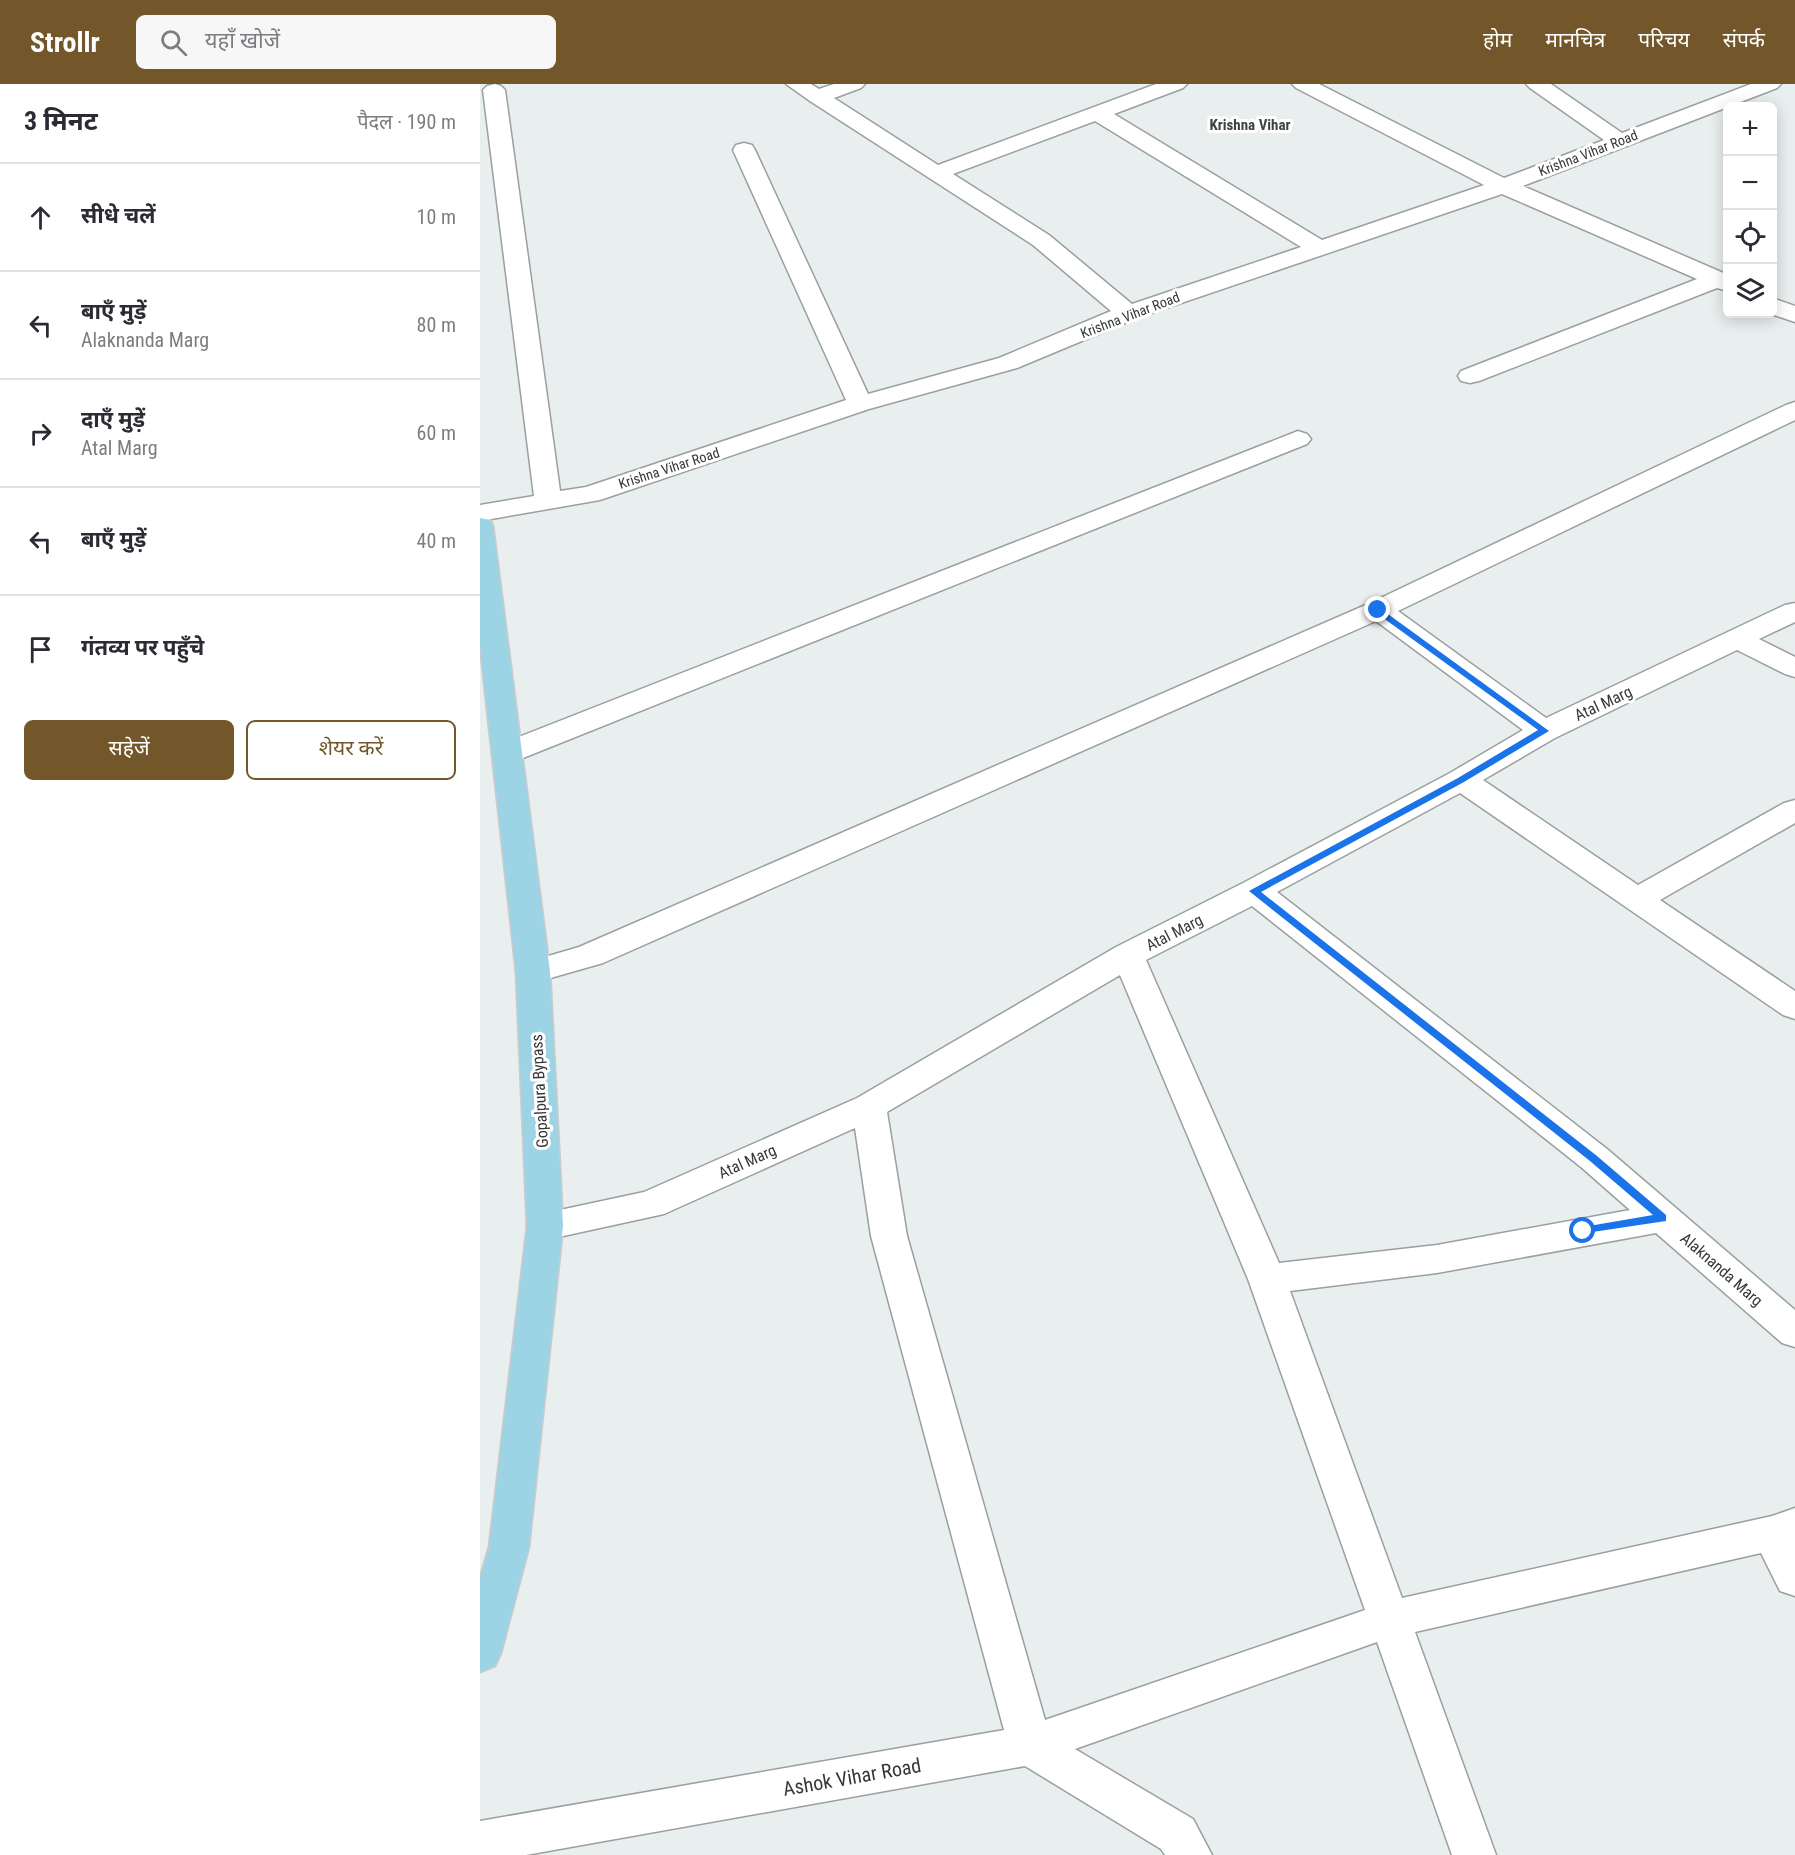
<!DOCTYPE html>
<html lang="hi">
<meta charset="utf-8">
<style>
:root{--surface:#fff;--page:#f7f7f7;--text:#2b2b33;--muted:#7c7c81;--line:#e1e1e2;--accent:#73572a}
body{margin:0;font-family:"Roboto Condensed","Noto Sans Devanagari",sans-serif;background:var(--page);color:var(--text)}
.controls{position:absolute;right:18px;top:18px;display:grid;overflow:hidden;border-radius:9px;box-shadow:0 3px 15px #0003}
.controls button{width:54px;height:54px;display:grid;place-items:center;padding:0;border:0;border-bottom:2px solid var(--line);background:var(--surface);color:var(--text);font:30px sans-serif}
.stop{position:absolute;width:18px;height:18px;margin:-14px;border:4px solid #1a73e8;border-radius:50%;background:#fff}
.stop.end{background:#1a73e8;border-color:#fff;box-shadow:0 2px 6px #0008}
.list{margin:0;padding:0;list-style:none}
h2{display:flex;justify-content:space-between;align-items:center;height:78px;margin:0;padding:0 24px;font-size:26px}
h2 small{font-size:20px;font-weight:400;color:var(--muted)}
.list li{display:grid;grid-template-columns:39px 1fr auto;gap:18px;align-items:center;box-sizing:border-box;height:108px;padding:0 24px;border-top:2px solid var(--line)}
.list b{display:block;font-size:22px;white-space:nowrap}
.list p{margin:0;font-size:20px;white-space:nowrap;color:var(--muted)}
.list em{font-size:20px;font-style:normal;color:var(--muted)}
.actions{display:flex;gap:12px;padding:18px 24px}
.actions a{flex:1;padding:14px 0;border:2px solid var(--accent);border-radius:9px;text-align:center;font-size:21px;color:var(--accent)}
.actions .main{background:var(--accent);color:#fff}
.icon{flex:none;width:33px;height:33px;fill:none;stroke:currentColor;stroke-width:2;stroke-linecap:round;stroke-linejoin:round}
.map{position:relative;flex:none;width:1315px;height:1771px;overflow:hidden}
header{display:flex;align-items:center;gap:36px;box-sizing:border-box;height:84px;padding:0 30px;background:var(--accent);color:#fff}
header strong{font-size:28px}
nav{display:flex;gap:33px;margin-inline-start:auto;font-size:21px}
.search{width:420px;height:54px;background:var(--page);display:flex;align-items:center;gap:15px;box-sizing:border-box;padding:0 21px;border-radius:9px;color:var(--muted);font-size:22px}
main{display:flex}
aside{flex:1;background:var(--surface)}
.map>svg:first-child{display:block}
</style>
<header>
<strong>Strollr</strong>
<div class="search"><svg class="icon" aria-label="search" viewBox="0 0 24 24"><circle cx="10" cy="10" r="6"/><path d="M15 15l6 6"/></svg>यहाँ खोजें</div>
<nav><a>होम</a><a>मानचित्र</a><a>परिचय</a><a>संपर्क</a></nav>
</header>
<main>
<aside>
<h2>3 मिनट<small>पैदल · 190 m</small></h2>
<ul class="list">
<li><svg class="icon" aria-label="ahead" viewBox="0 0 24 24"><path d="M12 20V5M6 11l6-6 6 6"/></svg><div><b>सीधे चलें</b></div><em>10 m</em></li>
<li><svg class="icon" aria-label="left" viewBox="0 0 24 24"><path d="M17 20v-9H6M10 6l-5 5 5 5"/></svg><div><b>बाएँ मुड़ें</b><p>Alaknanda Marg</p></div><em>80 m</em></li>
<li><svg class="icon" aria-label="right" viewBox="0 0 24 24"><path d="M7 20v-9h11M14 6l5 5-5 5"/></svg><div><b>दाएँ मुड़ें</b><p>Atal Marg</p></div><em>60 m</em></li>
<li><svg class="icon" aria-label="left" viewBox="0 0 24 24"><path d="M17 20v-9H6M10 6l-5 5 5 5"/></svg><div><b>बाएँ मुड़ें</b></div><em>40 m</em></li>
<li><svg class="icon" aria-label="arrive" viewBox="0 0 24 24"><path d="M6 21V4h12l-3 4 3 4H6"/></svg><div><b>गंतव्य पर पहुँचे</b></div></li>
</ul>
<div class="actions"><a class="main">सहेजें</a><a>शेयर करें</a></div>
</aside>
<div class="map">
<svg width="1315" height="1771" viewBox="0 0 1315 1771">
<rect width="100%" height="100%" fill="#e9eeee"/>
<g fill="none" stroke-linecap="round" stroke-linejoin="round">
<defs>
<g id="minor">
<path d="M15 0 21 2 25 6 80 407 106 403 366 316 253 66 256 61 264 59 272 61 275 66 388 310 519 274 631 227 553 161 330 17 306 0H331L339 5 354 0H385L381 4 354 14 458 81 676 0H707L703 4 634 30 842 156 1004 101 816 4 812 0H839L1024 94 1124 56 1050 4 1046 0H1071L1142 49 1271 0H1301L1297 4 1043 102 1248 191V207L1237 204 999 297 990 299 981 297 978 292 981 287 1217 195 1022 110 657 234 537 284 389 325 120 416 0 437V421L54 412 3 6 7 2ZM615 37 821 163 652 220 569 151 473 90Z"/>
<path d="M1292 214 1315 222V238L1291 230Z"/>
<path d="M1315 318V336L918 527 1066 634 1305 521 1315 519V538L1279 555 1315 573V593L1305 590 1257 566 1075 654 1003 696 1158 801 1304 719 1315 716V739L1180 816 1315 907V935L1303 931 980 709 797 808 1127 1065 1315 1226V1263L1302 1259 1176 1149 957 1189 810 1207 922 1514 1292 1432 1315 1424V1512L1300 1507 1281 1469 935 1548 1016 1771H972L897 1558 595 1665 713 1735 732 1771H685L681 1765 545 1682 46 1771H0V1737L524 1646 391 1152 375 1044 184 1130 65 1156 52 1152 47 1142 52 1132 164 1108 377 1014 636 863 763 799 970 689 1043 646 896 537 123 879 53 899 41 896 36 888 41 880 99 863 888 520 1306 321ZM772 822 1101 1083 1150 1126 957 1161 799 1179 666 876ZM640 891 768 1195 885 1526 565 1636 427 1152 407 1028Z"/>
<path d="M818 347 827 350 831 355 827 360 38 676 27 679 16 676 12 669 16 662Z"/>
</g>
<path id="major" d="M0 434 10 436 13 442 70 888 83 1142 49 1463 21 1569 15 1582 0 1588V1494L9 1463 47 1142 36 888 0 562Z"/>
</defs>
<use href="#minor" stroke="#9a9f9f" stroke-width="3"/>
<use href="#major" stroke="#cbcbcb" stroke-width="3"/>
<use href="#minor" fill="#fff" fill-rule="evenodd"/>
<use href="#major" fill="#9cd4e6" fill-rule="evenodd"/>
</g>
<path fill="#1a73e8" d="M895 525H901L1069 647 984 698 781 808 1117 1072 1186 1131V1137L1099 1150 1098 1147 1103 1143 1173 1131 1110 1077 769 807 978 694 1058 646 895 528Z"/>
<g text-anchor="middle" stroke-width="6" stroke-linejoin="round" paint-order="stroke">
<g font-size="14" fill="#363737" stroke="#fff">
<text transform="translate(1108 69) rotate(-21)" y="5">Krishna Vihar Road</text>
<text transform="translate(650 231) rotate(-21)" y="5">Krishna Vihar Road</text>
<text transform="translate(189 384) rotate(-18)" y="5">Krishna Vihar Road</text>
</g>
<g font-size="15" font-weight="bold" fill="#3f4343" stroke="#fff">
<text x="770" y="46">Krishna Vihar</text>
</g>
<g font-size="16" fill="#363737" stroke="#fff">
<text transform="translate(1123 619) rotate(-25)" y="6">Atal Marg</text>
<text transform="translate(694 848) rotate(-27)" y="6">Atal Marg</text>
<text transform="translate(59 1007) rotate(-93)" y="6">Gopalpura Bypass</text>
<text transform="translate(267 1077) rotate(-24)" y="6">Atal Marg</text>
<text transform="translate(1242 1185) rotate(41)" y="6">Alaknanda Marg</text>
</g>
<g font-size="20" fill="#363737" stroke="#fff">
<text transform="translate(372 1693) rotate(-10)" y="7">Ashok Vihar Road</text>
</g>
</g>
</svg>
<div class="controls">
<button>+</button>
<button>−</button>
<button><svg class="icon" aria-label="locate" viewBox="0 0 24 24"><circle cx="12" cy="12" r="6"/><path d="M12 2v4M12 18v4M2 12h4M18 12h4"/></svg></button>
<button><svg class="icon" aria-label="layers" viewBox="0 0 24 24"><path d="M12 4l9 5-9 5-9-5zM3 14l9 5 9-5"/></svg></button>
</div>
<div class="stop" style="left:1103px;top:1147px"></div>
<div class="stop end" style="left:898px;top:526px"></div>
</div>
</main>
